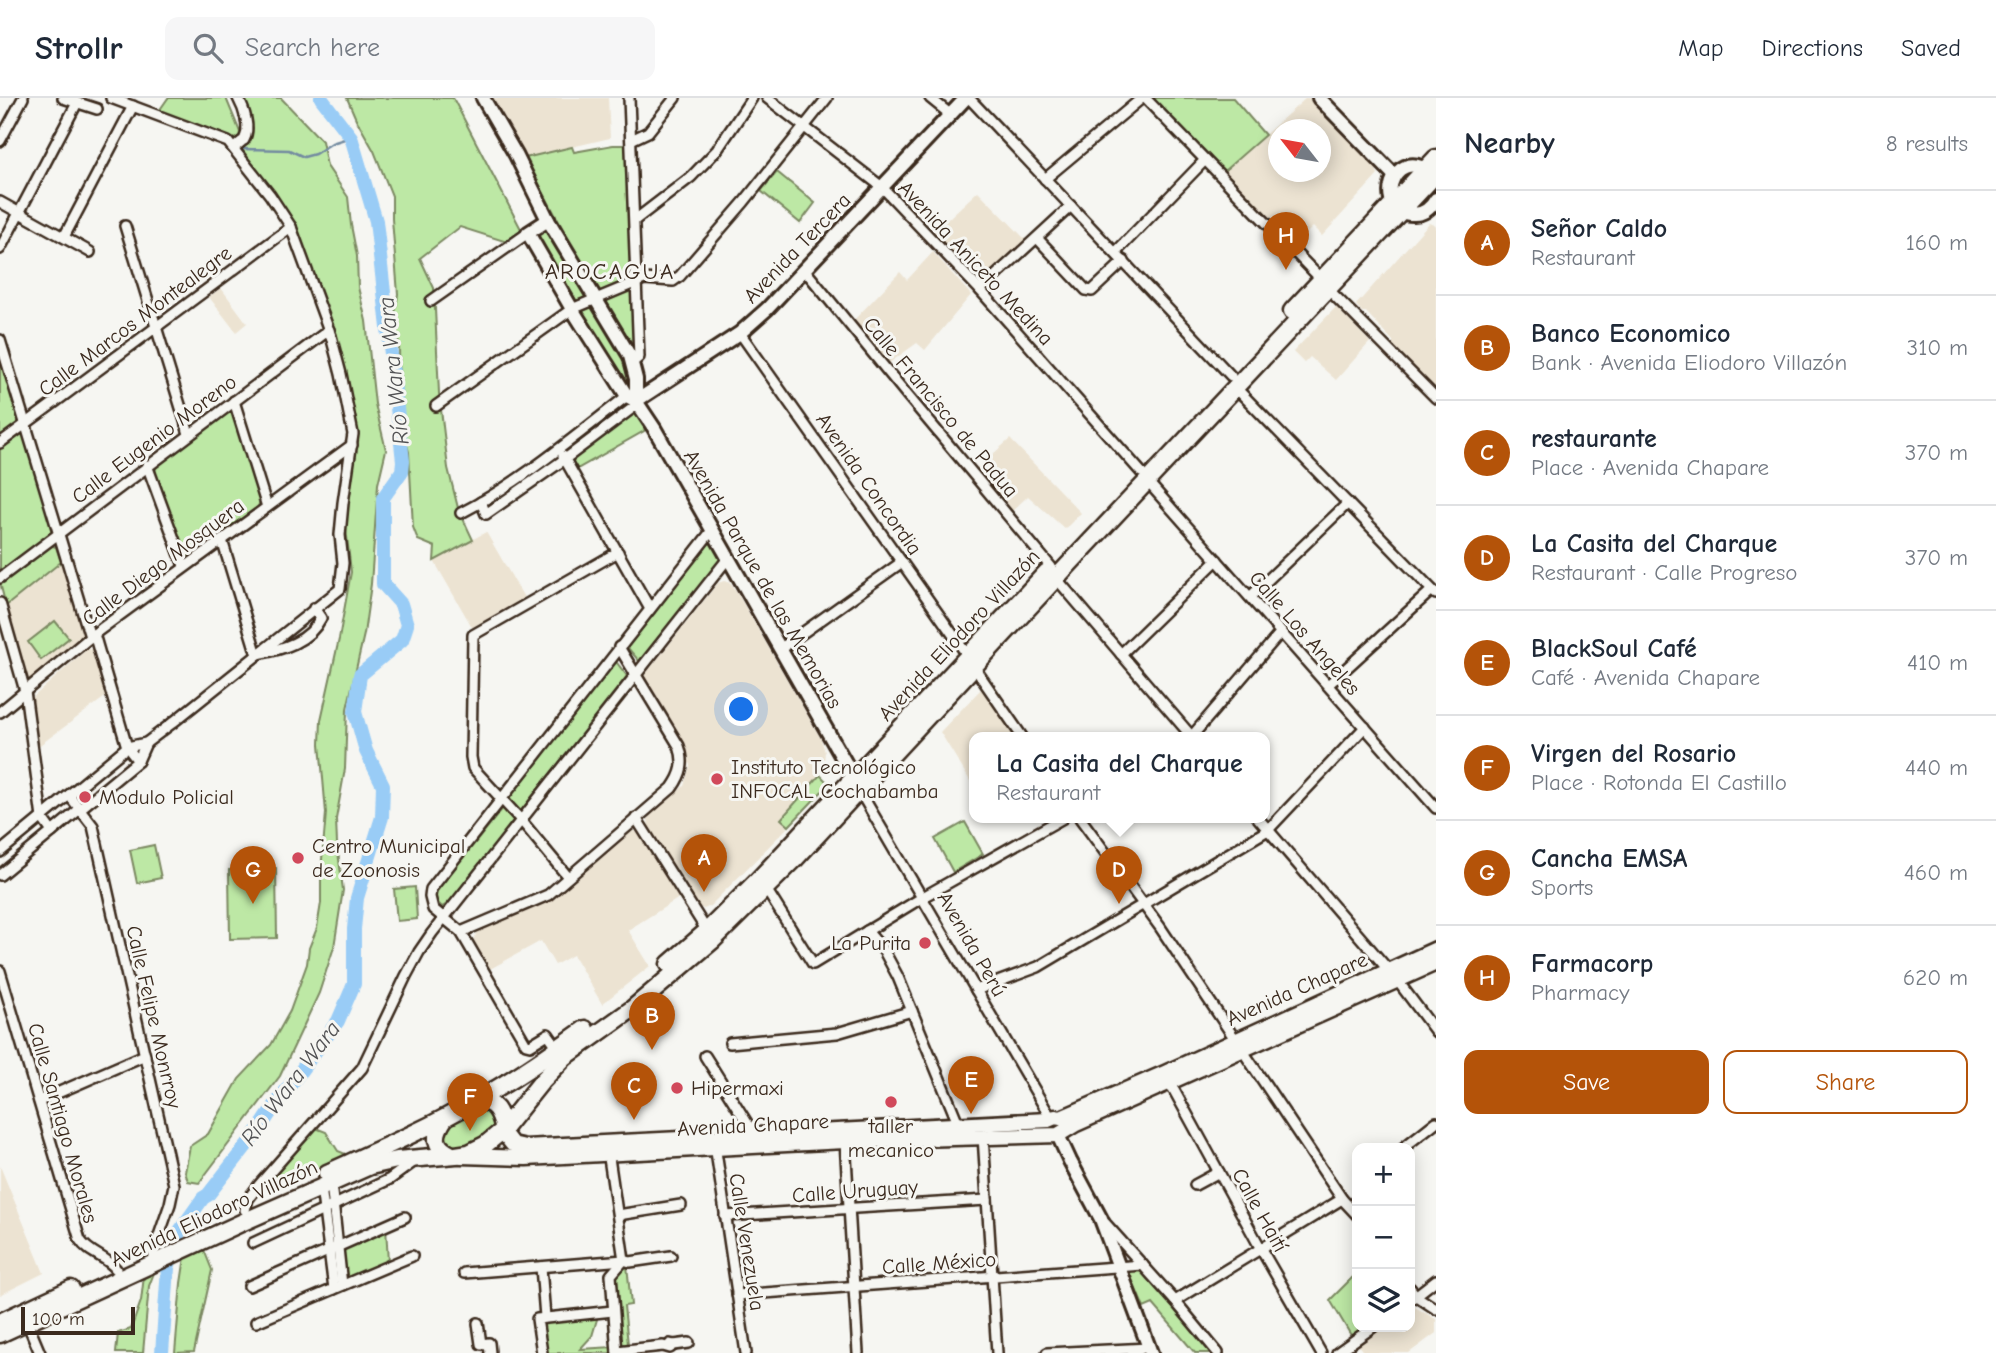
<!DOCTYPE html>
<meta charset="utf-8">
<style>
:root{--surface:#fff;--page:#f6f6f7;--text:#1f2937;--muted:#747a83;--line:#e0e1e3;--accent:#b45309}
body{margin:0;font-family:"Comic Neue",sans-serif;background:var(--page);color:var(--text)}
.controls{position:absolute;right:21px;bottom:21px;display:grid;overflow:hidden;border-radius:14px;box-shadow:0 4px 18px #0003}
.controls button{width:63px;height:63px;display:grid;place-items:center;padding:0;border:0;border-bottom:2px solid var(--line);background:var(--surface);color:var(--text);font:35px sans-serif}
.compass{position:absolute;left:1268px;top:21px;width:63px;height:63px;border-radius:50%;background:var(--surface);box-shadow:0 4px 18px #0003;rotate:301deg}
.scale{position:absolute;left:21px;bottom:18px;width:114px;box-sizing:border-box;padding-left:7px;border:4px solid #3b2a1e;border-top:0;font-size:19px;line-height:24px;white-space:nowrap;color:#3b2a1e;-webkit-text-stroke:5px #f6f6f2;paint-order:stroke}
.you{position:absolute;left:742px;top:612px;width:24px;height:24px;margin:-18px;border:5px solid #fff;border-radius:50%;background:#1a73e8;box-shadow:0 0 0 10px #1a73e833}
.badge{display:grid;place-items:center;width:46px;height:46px;border-radius:50%;background:var(--accent);color:#fff;font-size:23px;font-weight:700}
.pin{position:absolute;translate:-50% -58px;filter:drop-shadow(0 2px 4px #0008)}
.pin::after{content:'';position:absolute;top:37px;width:24px;height:21px;background:inherit;clip-path:polygon(0 0,100% 0,50% 100%)}
.popup{position:absolute;left:969px;top:634px;width:301px;height:91px;box-sizing:border-box;display:grid;place-content:center;border-radius:14px;background:var(--surface);filter:drop-shadow(0 2px 5px #0005);font-size:23px;white-space:nowrap;color:var(--muted)}
.popup b{font-size:26px;color:var(--text)}
.popup::after{content:'';position:absolute;left:50%;top:100%;margin-left:-14px;border:14px solid transparent;border-top-color:var(--surface)}
.list{margin:0;padding:0;list-style:none}
h2{display:flex;justify-content:space-between;align-items:center;height:91px;margin:0;padding:0 28px;font-size:30px}
h2 small{font-size:23px;font-weight:400;color:var(--muted)}
.list li{display:grid;grid-template-columns:46px 1fr auto;gap:21px;align-items:center;box-sizing:border-box;height:105px;padding:0 28px;border-top:2px solid var(--line)}
.list b{display:block;font-size:26px;white-space:nowrap}
.list p{margin:0;font-size:23px;white-space:nowrap;color:var(--muted)}
.list em{font-size:23px;font-style:normal;color:var(--muted)}
.actions{display:flex;gap:14px;padding:21px 28px}
.actions a{flex:1;padding:16px 0;border:2px solid var(--accent);border-radius:14px;text-align:center;font-size:24px;color:var(--accent)}
.actions .main{background:var(--accent);color:#fff}
.icon{flex:none;width:38px;height:38px;fill:none;stroke:currentColor;stroke-width:2;stroke-linecap:round;stroke-linejoin:round}
.map{position:relative;flex:none;width:1436px;height:1255px;overflow:hidden}
header{display:flex;align-items:center;gap:42px;box-sizing:border-box;height:98px;padding:0 35px;background:var(--surface);border-bottom:2px solid var(--line)}
header strong{font-size:33px}
nav{display:flex;gap:38px;margin-inline-start:auto;font-size:24px}
.search{width:490px;height:63px;background:var(--page);display:flex;align-items:center;gap:18px;box-sizing:border-box;padding:0 24px;border-radius:14px;color:var(--muted);font-size:26px}
main{display:flex}
aside{flex:1;background:var(--surface)}
.map>svg:first-child{display:block}
</style>
<header>
<strong>Strollr</strong>
<div class="search"><svg class="icon" aria-label="search" viewBox="0 0 24 24"><circle cx="10" cy="10" r="6"/><path d="M15 15l6 6"/></svg>Search here</div>
<nav><a>Map</a><a>Directions</a><a>Saved</a></nav>
</header>
<main>
<div class="map">
<svg width="1436" height="1255" viewBox="0 0 1436 1255">
<rect width="100%" height="100%" fill="#f6f6f2"/>
<filter id="ink" filterUnits="userSpaceOnUse"><feTurbulence type="fractalNoise" baseFrequency=".0143" numOctaves="2"/><feDisplacementMap in="SourceGraphic" scale="14" xChannelSelector="R" yChannelSelector="G"/><feConvolveMatrix kernelMatrix="1 2 1 2 8 2 1 2 1" color-interpolation-filters="sRGB"/></filter>
<g filter="url(#ink)">
<g fill="#ece3d2" fill-rule="evenodd">
<path d="M490 0H608L610 40 525 60Z"/>
<path d="M1306 0H1309L1375 67 1378 77 1322 138 1313 129 1296 145 1224 73ZM1279 32H1321V74H1279Z"/>
<path d="M978 93 1026 142 985 181 978 184 934 134Z"/>
<path d="M1429 125 1436 128V291L1393 247V243L1366 214H1362L1356 207Z"/>
<path d="M933 154 971 197 925 252 917 245 888 266 852 224 900 174 907 182Z"/>
<path d="M221 190 247 225 236 234 209 199Z"/>
<path d="M1336 209 1370 244 1336 282 1310 259 1304 265 1293 254Z"/>
<path d="M1010 341 1081 415 1065 431 1028 398 1010 415 975 372Z"/>
<path d="M486 434 526 503 478 530 472 529 434 463Z"/>
<path d="M61 464 83 536 82 540 29 583H27L23 578 6 508Z"/>
<path d="M724 483 730 485 736 493 821 641 825 654 824 664 820 677 782 721 789 728 710 808 704 811 696 808 649 729 648 721 650 716 684 688 690 668 686 652 644 578 718 485Z"/>
<path d="M90 551 95 553 108 597 37 649 32 600 86 552Z"/>
<path d="M981 591 1016 640H974V685L972 686 940 634Z"/>
<path d="M632 733 638 734 679 800 628 832 650 868 602 906 573 857 555 867 541 843 490 871 474 847 473 842 479 832 552 799Z"/>
<path d="M0 1068 44 1175 0 1197Z"/>
<path d="M1413 1208 1436 1221V1235L1409 1255H1364L1358 1247 1384 1229H1410V1210Z"/>
</g>
<g fill="#bde8a5" stroke="#7c8962" stroke-width="2">
<path d="M168 0H226L240 34 239 39 235 41 159 13Z"/>
<path d="M242 0H281L322 43 327 68 348 99 351 127 357 158 358 189 366 223 375 306 386 352 378 386 371 486 364 536 347 611 345 671 336 721 337 746 343 792 334 849 319 895 280 978 199 1085 188 1083 185 1074 190 1048 208 1036 239 981 271 947 290 913 307 866 309 850 317 830 321 805V773L326 715 320 646 321 622 339 541 351 474 346 430 351 369 358 336 334 230 293 125 242 51 251 35 250 22Z"/>
<path d="M347 0H453L522 133 507 144 460 129 420 160 434 190 439 295 448 370 458 410 473 442 434 463 435 449 418 442 413 429 409 354 400 322 399 247 395 216 398 196 392 121V98L374 53 356 21Z"/>
<path d="M1152 0H1233L1265 37 1224 73Z"/>
<path d="M613 47H626L632 179 597 195 525 60 572 49 574 54Z"/>
<path d="M777 74 815 105 800 125 761 93Z"/>
<path d="M548 127 589 198 575 204 536 136Z"/>
<path d="M633 191 635 264 602 205Z"/>
<path d="M594 208 635 281 636 288 628 292 581 214Z"/>
<path d="M0 254 21 323 20 326 0 342Z"/>
<path d="M229 314 234 316 260 398V404L256 413 191 460 183 456 155 376 156 367 225 315Z"/>
<path d="M630 316C639 316 641 322 645 330L644 333 577 371 575 370 572 360Z"/>
<path d="M21 336 25 338 53 432 51 436 0 473V349Z"/>
<path d="M711 443 721 462 639 563 627 549Z"/>
<path d="M49 447 56 449 61 464 6 508 0 485Z"/>
<path d="M55 523 69 540 41 562 28 544Z"/>
<path d="M614 561 627 578 520 714 510 703V697Z"/>
<path d="M820 677 829 686 789 728 781 721Z"/>
<path d="M503 710 515 721C503 737 455 804 442 809L434 801V796Z"/>
<path d="M965 724 983 756 953 774 935 741Z"/>
<path d="M154 747 161 780 137 785 130 752Z"/>
<path d="M276 770 277 840 230 841 229 772Z"/>
<path d="M415 789 417 821 397 823 394 791Z"/>
<path d="M477 1009 491 1010 496 1028C485 1044 468 1049 449 1052L440 1033 443 1030Z"/>
<path d="M313 1029 326 1034 338 1053 348 1057 268 1093 265 1091 266 1087Z"/>
<path d="M386 1129 388 1164 349 1181 343 1179 341 1152Z"/>
<path d="M204 1152 212 1172 194 1254 175 1255 181 1185 185 1159Z"/>
<path d="M627 1167 631 1207 624 1208 628 1246 624 1247 620 1244 615 1179 620 1171Z"/>
<path d="M1139 1171 1212 1255H1195L1153 1206 1144 1210 1128 1173Z"/>
<path d="M154 1175 149 1188 143 1255H116L118 1235 131 1231 141 1203 144 1178Z"/>
<path d="M1357 1175V1229H1366L1352 1239 1330 1202Z"/>
<path d="M590 1212 598 1218 592 1238 580 1251 613 1249 614 1255H543L541 1227 556 1214Z"/>
</g>
<g fill="none" stroke-linecap="round" stroke-linejoin="round">
<path stroke="#738ba0" stroke-width="2.5" d="M242 51 289 52 304 59 315 56 332 45 351 39"/>
<path stroke="#99ccf6" stroke-width="14" d="M162 1255 168 1170 179 1134 203 1100 208 1097 260 1030 276 1006 338 923 354 886V831L357 800 382 719 383 687 366 653 355 614 360 577 402 542 407 527 401 506 383 486V400L402 373 403 363 376 123 351 39 321 0"/>
<defs>
<g id="street">
<path d="M63 0 97 11"/>
<path d="M629 0 639 259 632 265"/>
<path d="M767 0 882 89 980 192 1141 374"/>
<path d="M930 0 951 17"/>
<path d="M969 0 1231 278"/>
<path d="M1145 0 1321 181"/>
<path d="M631 42 648 34 675 0"/>
<path d="M0 43 23 0"/>
<path d="M235 50C235 49 243 42 244 42 251 30 244 11 238 0"/>
<path d="M1045 81 1142 0"/>
<path d="M0 104 90 154"/>
<path d="M635 122 691 79 717 52 752 0"/>
<path d="M125 128 189 336"/>
<path d="M64 139 133 8"/>
<path d="M1037 140 1086 192 1092 193 1124 163"/>
<path d="M0 151 77 5"/>
<path d="M1116 154 1205 62"/>
<path d="M804 171 907 297 1051 469"/>
<path d="M1328 191 1436 300"/>
<path d="M980 192 1071 108"/>
<path d="M431 203 528 135"/>
<path d="M740 235 968 558"/>
<path d="M0 242 90 539"/>
<path d="M1235 289 1436 496"/>
<path d="M234 303 267 409"/>
<path d="M436 308 572 211 644 181 673 183 680 178 744 104 827 0"/>
<path d="M0 345 291 129"/>
<path d="M563 358 650 511"/>
<path d="M147 367 184 468"/>
<path d="M1147 383 1436 710"/>
<path d="M481 404 486 416 565 361 638 306"/>
<path d="M461 415C521 384 574 339 627 298"/>
<path d="M222 442 257 557"/>
<path d="M0 480 329 232"/>
<path d="M1056 480 1193 640"/>
<path d="M1250 499 1348 405"/>
<path d="M0 505 25 593 42 720 52 734"/>
<path d="M94 536 127 649 138 663"/>
<path d="M780 551 902 464"/>
<path d="M258 556C283 551 309 544 321 520L314 510"/>
<path d="M1121 556 1217 462"/>
<path d="M974 569 1023 640"/>
<path d="M1328 587 1432 492"/>
<path d="M0 614 94 536 352 347"/>
<path d="M1192 638 1281 534"/>
<path d="M859 692 1051 1020"/>
<path d="M69 697 93 728 174 1087 170 1106 153 1155"/>
<path d="M636 720 707 833"/>
<path d="M1080 720 1160 829 1342 1101 1357 1117"/>
<path d="M1258 720 1397 882 1436 934"/>
<path d="M0 754 127 649 146 645 171 626 340 491 343 465 340 437 343 405 353 336 341 276 331 238 291 129 270 97 228 44 111 0"/>
<path d="M0 777 138 663 146 645"/>
<path d="M568 779 520 721 473 670 471 659 473 537 618 454"/>
<path d="M766 791 813 866 923 799 1063 720"/>
<path d="M867 833 884 853 898 879 958 1025"/>
<path d="M461 834 548 797 672 690C682 676 685 665 679 648L619 549"/>
<path d="M0 873 80 1142C89 1156 106 1158 116 1171"/>
<path d="M976 892 1038 869 1268 732 1365 629"/>
<path d="M730 945 837 935 912 913"/>
<path d="M558 950 548 936 530 947 526 946 461 834 433 811 430 799 431 791 713 431"/>
<path d="M705 958 754 1036"/>
<path d="M1170 985 1261 1151 1321 1255"/>
<path d="M39 1003 145 957"/>
<path d="M983 1038 997 1255"/>
<path d="M845 1043 858 1255"/>
<path d="M715 1047 746 1255"/>
<path d="M1403 1050 1436 1024"/>
<path d="M608 1053 624 1162 611 1177 617 1255"/>
<path d="M331 1085 342 1187"/>
<path d="M1195 1087 1219 1074"/>
<path d="M321 1089 334 1191"/>
<path d="M245 1112 248 1101 259 1087 362 970 406 878 419 854 432 835 729 459"/>
<path d="M618 1117 681 1107"/>
<path d="M725 1118 987 1102"/>
<path d="M1105 1125 1175 1203 1218 1255"/>
<path d="M253 1145 390 1081 416 1062"/>
<path d="M541 1169 545 1219"/>
<path d="M464 1175 624 1162 630 1164 671 1158"/>
<path d="M249 1188 405 1119"/>
<path d="M1410 1190 1416 1198 1436 1211"/>
<path d="M737 1197 1143 1167"/>
<path d="M1410 1202 1436 1182"/>
<path d="M1175 1203 1342 1101"/>
<path d="M27 1224 40 1255"/>
<path d="M256 1224 412 1158"/>
<path d="M478 1225 481 1246 489 1245 490 1255"/>
<path d="M670 1246 674 1247 689 1245"/>
<path d="M617 1253 663 1248 670 1250 674 1247"/>
<path d="M542 1255 537 1221 613 1213"/>
<path d="M1047 1255 1149 1250"/>
<path d="M1337 1255 1373 1229"/>
</g>
<g id="secondary">
<path d="M483 0 516 57 548 122 630 258 636 281V303"/>
<path d="M1319 0 1394 77"/>
<path d="M1430 74C1391 46 1372 117 1414 116 1424 116 1431 110 1436 101"/>
<path d="M548 122 528 135 572 211 627 298 636 303 654 330 854 680"/>
<path d="M636 303 740 235 767 211 966 0"/>
<path d="M1058 1037 1070 1063 1101 1121 1151 1255"/>
</g>
<g id="primary">
<path d="M502 1033 512 1046 525 1049 1048 1022 1055 1019 1061 1020 1165 975 1436 851"/>
<path d="M461 1058 526 1060 845 1043 1058 1037 1076 1026 1436 865"/>
</g>
<g id="highway">
<path d="M1292 213 1436 60"/>
<path d="M669 866 707 833 759 781 1047 474"/>
<path d="M477 1002C496 1003 500 1015 504 1031"/>
<path d="M445 1020C434 1036 432 1048 452 1057"/>
<path d="M327 1075C378 1052 429 1030 477 1002 515 981 550 956 585 931"/>
<path d="M0 1224 71 1191"/>
<path d="M0 1236 241 1125 370 1068 397 1062 456 1057 469 1055 485 1047 502 1033 542 983 565 959 632 911 712 843 795 761 1056 480 1436 76"/>
</g>
</defs>
<use href="#street" stroke="#3b2a1e" stroke-width="14"/>
<use href="#secondary" stroke="#3b2a1e" stroke-width="18"/>
<use href="#primary" stroke="#3b2a1e" stroke-width="19"/>
<use href="#highway" stroke="#3b2a1e" stroke-width="21"/>
<use href="#street" stroke="#f6f6f2" stroke-width="9"/>
<use href="#secondary" stroke="#f6f6f2" stroke-width="12"/>
<use href="#primary" stroke="#f6f6f2" stroke-width="14"/>
<use href="#highway" stroke="#f6f6f2" stroke-width="16"/>
</g>
</g>
<g fill="#d1495b" stroke="#f6f6f2" stroke-width="2.5">
<circle cx="717" cy="681" r="7"/>
<circle cx="85" cy="699" r="7"/>
<circle cx="298" cy="760" r="7"/>
<circle cx="925" cy="845" r="7"/>
<circle cx="677" cy="990" r="7"/>
<circle cx="891" cy="1004" r="7"/>
</g>
<g text-anchor="middle" stroke-width="6" stroke-linejoin="round" paint-order="stroke">
<g font-size="21" fill="#3b2a1e" stroke="#f6f6f2">
<text transform="translate(797 150) rotate(-46)" y="7">Avenida Tercera</text>
<text transform="translate(976 165) rotate(47)" y="7">Avenida Aniceto Medina</text>
<text transform="translate(135 223) rotate(-37)" y="7">Calle Marcos Montealegre</text>
<text transform="translate(941 309) rotate(50)" y="7">Calle Francisco de Padua</text>
<text transform="translate(154 341) rotate(-37)" y="7">Calle Eugenio Moreno</text>
<text transform="translate(869 386) rotate(55)" y="7">Avenida Concordia</text>
<text transform="translate(163 464) rotate(-37)" y="7">Calle Diego Mosquera</text>
<text transform="translate(763 481) rotate(60)" y="7">Avenida Parque de las Memorias</text>
<text transform="translate(1305 535) rotate(49)" y="7">Calle Los Angeles</text>
<text transform="translate(959 537) rotate(-47)" y="7">Avenida Eliodoro Villazón</text>
<text transform="translate(972 846) rotate(60)" y="7">Avenida Perú</text>
<text transform="translate(1297 891) rotate(-24)" y="7">Avenida Chapare</text>
<text transform="translate(154 919) rotate(77)" y="7">Calle Felipe Monrroy</text>
<text transform="translate(63 1025) rotate(74)" y="7">Calle Santiago Morales</text>
<text transform="translate(753 1027) rotate(-3)" y="7">Avenida Chapare</text>
<text transform="translate(855 1093) rotate(-4)" y="7">Calle Uruguay</text>
<text transform="translate(1260 1112) rotate(61)" y="7">Calle Haití</text>
<text transform="translate(214 1115) rotate(-25)" y="7">Avenida Eliodoro Villazón</text>
<text transform="translate(747 1144) rotate(81)" y="7">Calle Venezuela</text>
<text transform="translate(939 1165) rotate(-4)" y="7">Calle México</text>
</g>
<g font-size="21" fill="#3b2a1e" stroke="#f6f6f2" text-anchor="start">
<text x="731" y="676">Instituto Tecnológico<tspan x="731" dy="24">INFOCAL Cochabamba</tspan></text>
<text x="99" y="706">Modulo Policial</text>
<text x="312" y="755">Centro Municipal<tspan x="312" dy="24">de Zoonosis</tspan></text>
<text x="911" y="852" text-anchor="end">La Purita</text>
<text x="691" y="997">Hipermaxi</text>
<text x="891" y="1035" text-anchor="middle">taller<tspan x="891" dy="24">mecanico</tspan></text>
</g>
<g font-size="23" letter-spacing="2" fill="#3b2a1e" stroke="#f6f6f2">
<text x="610" y="181">AROCAGUA</text>
</g>
<g font-size="23" font-style="italic" fill="#525254" stroke="#f6f6f2">
<text transform="translate(393 273) rotate(-96)" y="8">Río Wara Wara</text>
<text transform="translate(290 985) rotate(-53)" y="8">Río Wara Wara</text>
</g>
</g>
</svg>
<div class="controls">
<button>+</button>
<button>−</button>
<button><svg class="icon" aria-label="layers" viewBox="0 0 24 24"><path d="M12 4l9 5-9 5-9-5zM3 14l9 5 9-5"/></svg></button>
</div>
<svg class="compass" viewBox="-18 -18 36 36"><path d="M0-13l5 13h-10z" fill="#e53935"/><path d="M0 13l5-13h-10z" fill="#747a83"/></svg>
<div class="scale">100 m</div>
<div class="you"></div>
<div class="pin badge" style="left:704px;top:794px">A</div>
<div class="pin badge" style="left:652px;top:952px">B</div>
<div class="pin badge" style="left:634px;top:1022px">C</div>
<div class="pin badge" style="left:1119px;top:806px">D</div>
<div class="popup"><b>La Casita del Charque</b>Restaurant</div>
<div class="pin badge" style="left:971px;top:1016px">E</div>
<div class="pin badge" style="left:470px;top:1033px">F</div>
<div class="pin badge" style="left:253px;top:806px">G</div>
<div class="pin badge" style="left:1286px;top:172px">H</div>
</div>
<aside>
<h2>Nearby<small>8 results</small></h2>
<ul class="list">
<li><span class="badge">A</span><div><b>Señor Caldo</b><p>Restaurant</p></div><em>160 m</em></li>
<li><span class="badge">B</span><div><b>Banco Economico</b><p>Bank · Avenida Eliodoro Villazón</p></div><em>310 m</em></li>
<li><span class="badge">C</span><div><b>restaurante</b><p>Place · Avenida Chapare</p></div><em>370 m</em></li>
<li><span class="badge">D</span><div><b>La Casita del Charque</b><p>Restaurant · Calle Progreso</p></div><em>370 m</em></li>
<li><span class="badge">E</span><div><b>BlackSoul Café</b><p>Café · Avenida Chapare</p></div><em>410 m</em></li>
<li><span class="badge">F</span><div><b>Virgen del Rosario</b><p>Place · Rotonda El Castillo</p></div><em>440 m</em></li>
<li><span class="badge">G</span><div><b>Cancha EMSA</b><p>Sports</p></div><em>460 m</em></li>
<li><span class="badge">H</span><div><b>Farmacorp</b><p>Pharmacy</p></div><em>620 m</em></li>
</ul>
<div class="actions"><a class="main">Save</a><a>Share</a></div>
</aside>
</main>
